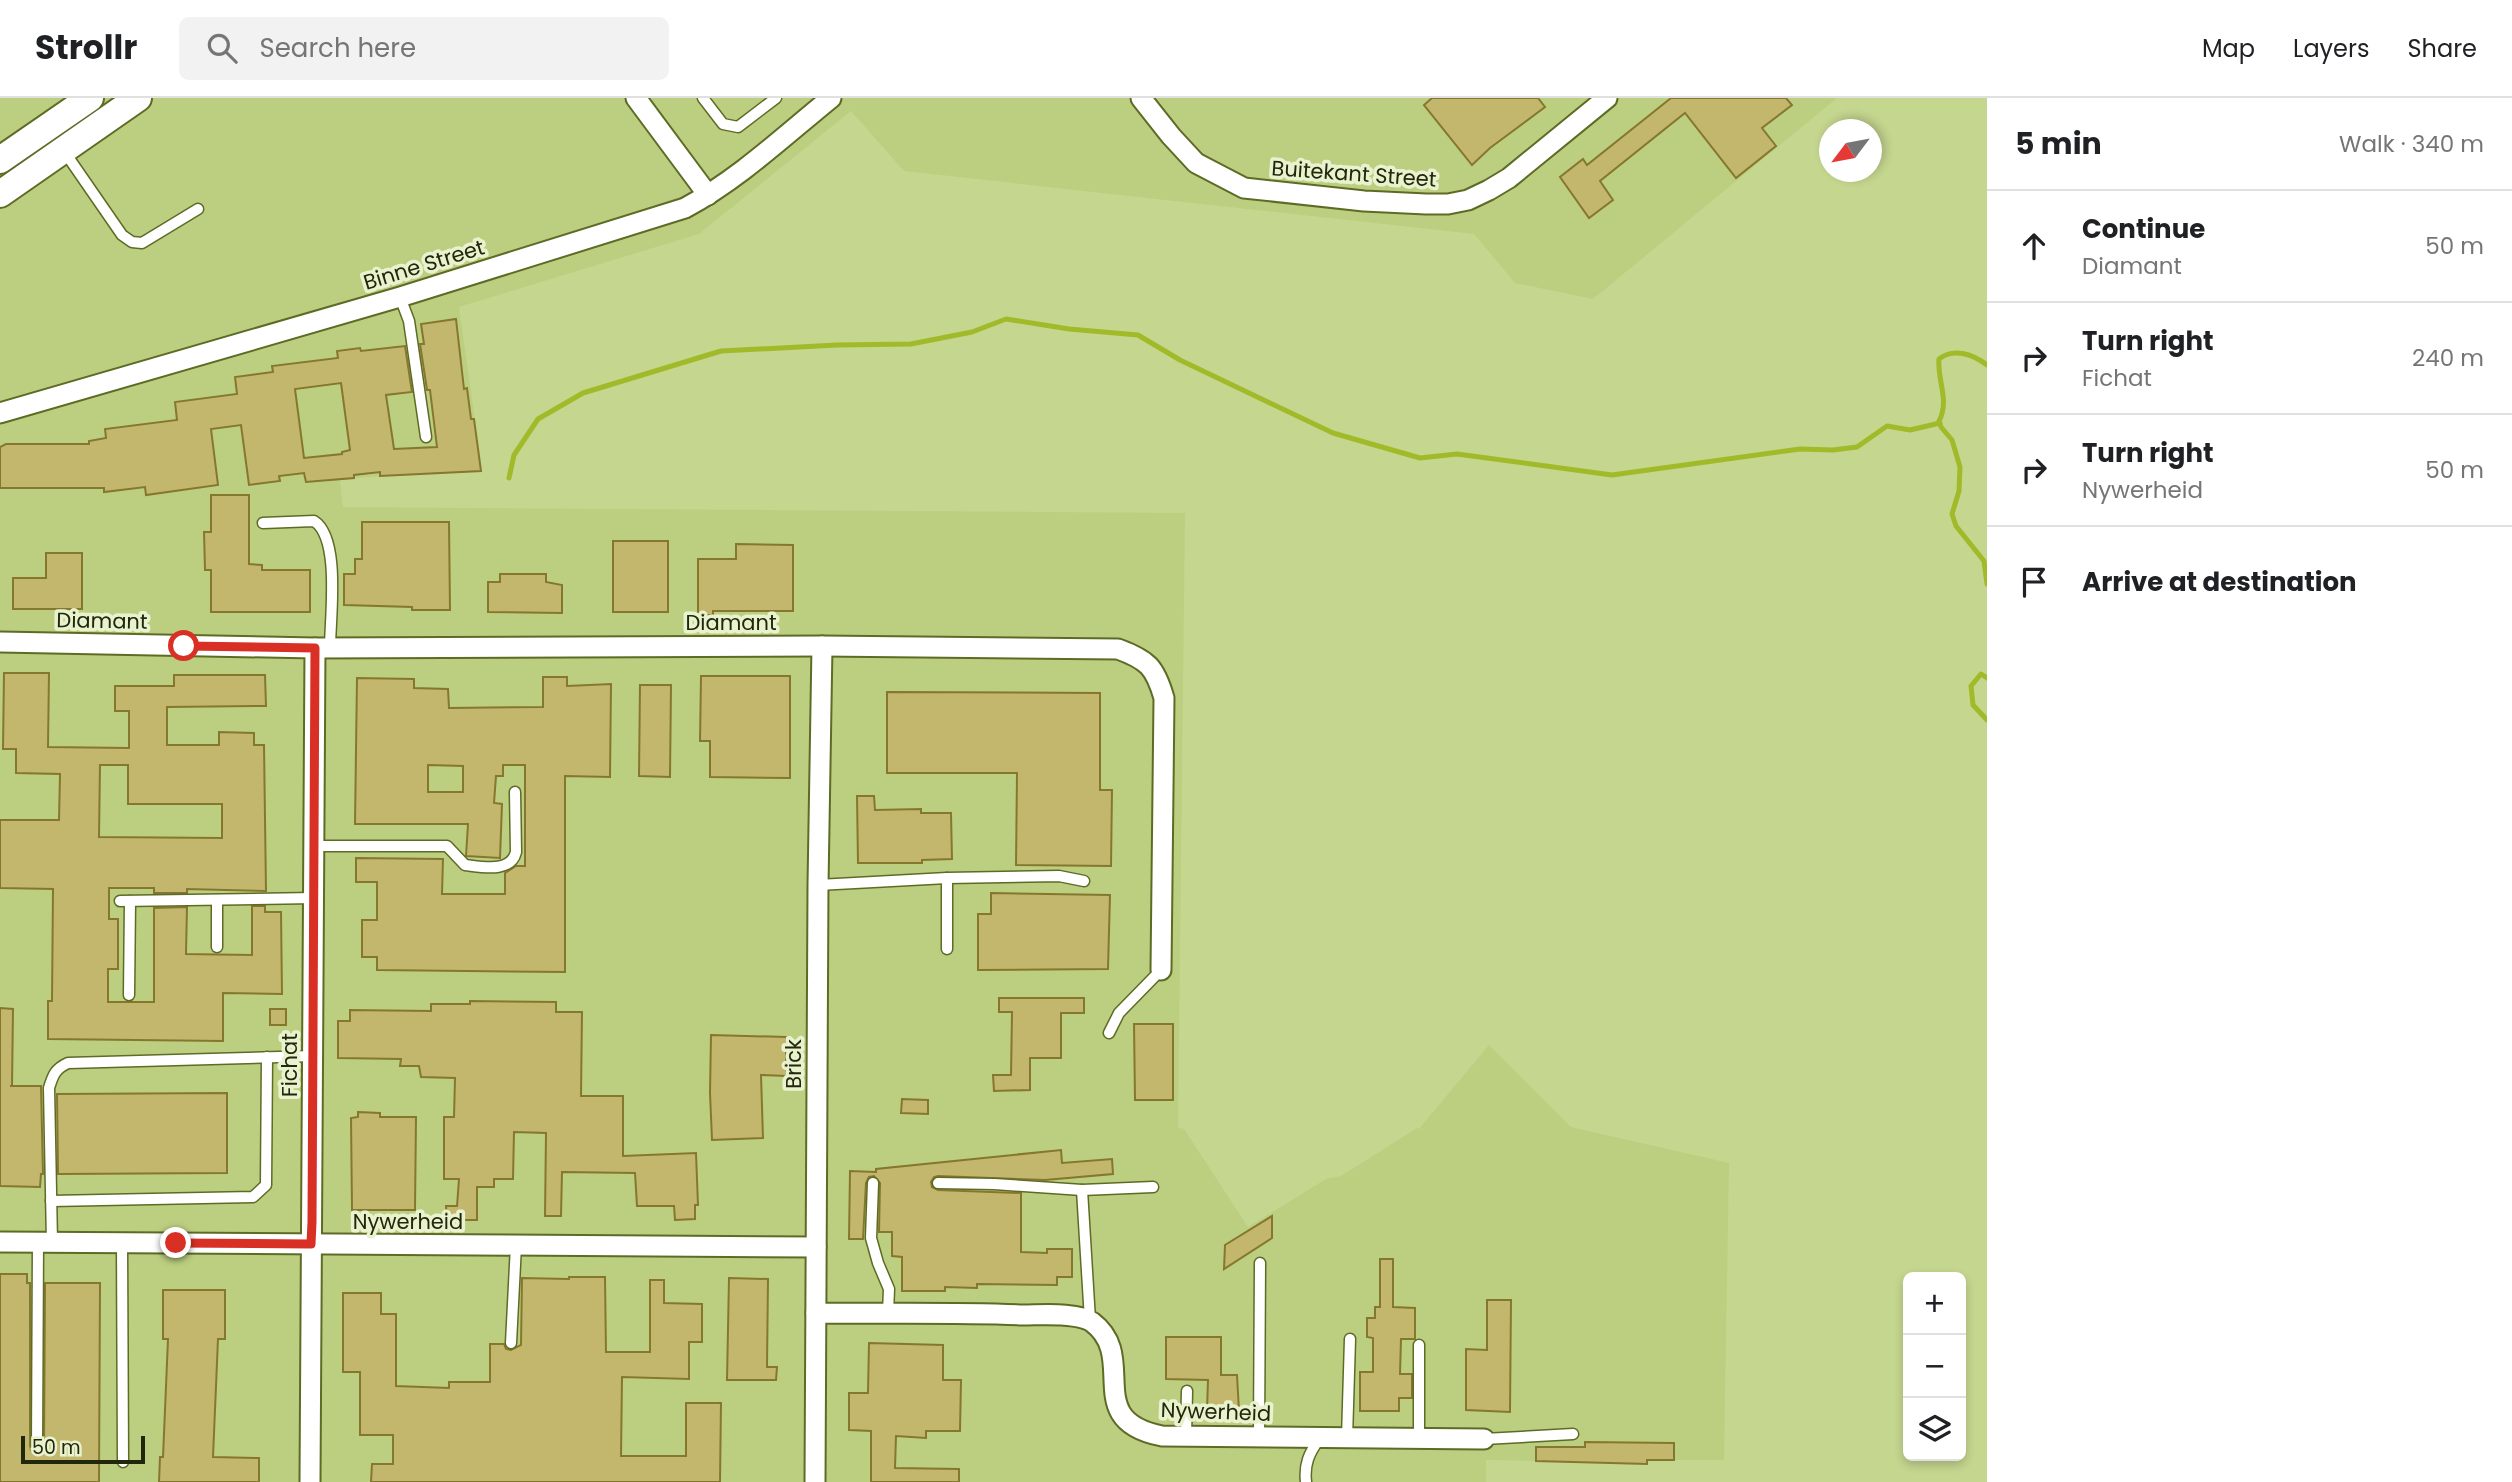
<!DOCTYPE html>
<meta charset="utf-8">
<style>
:root{--surface:#fff;--page:#f2f2f2;--text:#202124;--muted:#757577;--line:#e0e0e0}
body{margin:0;font-family:Poppins,sans-serif;background:var(--page);color:var(--text)}
.controls{position:absolute;right:21px;bottom:21px;display:grid;overflow:hidden;border-radius:10px;box-shadow:0 4px 10px #0003}
.controls button{width:63px;height:63px;display:grid;place-items:center;padding:0;border:0;border-bottom:2px solid var(--line);background:var(--surface);color:var(--text);font:35px sans-serif}
.compass{position:absolute;left:1819px;top:21px;width:63px;height:63px;border-radius:50%;background:var(--surface);box-shadow:0 4px 10px #0003;rotate:238deg}
.scale{position:absolute;left:21px;bottom:18px;width:124px;box-sizing:border-box;padding-left:7px;border:4px solid #21270a;border-top:0;font-size:19px;line-height:24px;white-space:nowrap;color:#21270a;-webkit-text-stroke:5px #e9f2cf;paint-order:stroke}
.stop{position:absolute;width:21px;height:21px;margin:-16px;border:5px solid #d93025;border-radius:50%;background:#fff}
.stop.end{background:#d93025;border-color:#fff;box-shadow:0 2px 7px #0008}
.list{margin:0;padding:0;list-style:none}
h2{display:flex;justify-content:space-between;align-items:center;height:91px;margin:0;padding:0 28px;font-size:30px}
h2 small{font-size:23px;font-weight:400;color:var(--muted)}
.list li{display:grid;grid-template-columns:46px 1fr auto;gap:21px;align-items:center;box-sizing:border-box;height:112px;padding:0 28px;border-top:2px solid var(--line)}
.list b{display:block;font-size:26px;white-space:nowrap}
.list p{margin:0;font-size:23px;white-space:nowrap;color:var(--muted)}
.list em{font-size:23px;font-style:normal;color:var(--muted)}
.icon{flex:none;width:38px;height:38px;fill:none;stroke:currentColor;stroke-width:2;stroke-linecap:round;stroke-linejoin:round}
.map{position:relative;flex:none;width:1987px;height:1384px;overflow:hidden}
header{display:flex;align-items:center;gap:42px;box-sizing:border-box;height:98px;padding:0 35px;background:var(--surface);border-bottom:2px solid var(--line)}
header strong{font-size:33px}
nav{display:flex;gap:38px;margin-inline-start:auto;font-size:24px}
.search{width:490px;height:63px;background:var(--page);display:flex;align-items:center;gap:18px;box-sizing:border-box;padding:0 24px;border-radius:10px;color:var(--muted);font-size:26px}
main{display:flex}
aside{flex:1;background:var(--surface)}
.map>svg:first-child{display:block}
</style>
<header>
<strong>Strollr</strong>
<div class="search"><svg class="icon" aria-label="search" viewBox="0 0 24 24"><circle cx="10" cy="10" r="6"/><path d="M15 15l6 6"/></svg>Search here</div>
<nav><a>Map</a><a>Layers</a><a>Share</a></nav>
</header>
<main>
<div class="map">
<svg width="1987" height="1384" viewBox="0 0 1987 1384">
<rect width="100%" height="100%" fill="#c5d68f"/>
<path fill="#bccf80" d="M0 0H1837L1593 201 1515 185 1474 136 904 73 851 13 699 136 459 209 482 372 340 381 343 409 1185 415 1178 1029 1184 1031 1248 1129 1326 1081 1341 1078 1417 1030 1419 1031 1489 947 1571 1029 1729 1065 1724 1362H1648V1365L1486 1362V1384H0Z"/>
<g fill="none" stroke-linecap="round" stroke-linejoin="round">
<g stroke="#a1ba29" stroke-width="5">
<path d="M1987 267C1974 257 1954 249 1939 261 1937 282 1950 303 1939 323L1941 329 1952 342 1960 369 1959 393 1952 416 1956 428 1984 463 1987 486"/>
<path d="M509 380 514 357 538 321 583 295 721 253 837 247 911 246 972 234 1006 221 1069 231 1138 237 1180 262 1333 335 1420 360 1457 356 1612 377 1800 351 1833 352 1857 349 1887 328 1910 332 1940 325"/>
<path d="M1987 580 1981 576 1971 588 1973 607 1987 622"/>
</g>
</g>
<g fill="#c3b66d" stroke="#85782e" stroke-width="2" fill-rule="evenodd">
<path d="M1432 0H1538L1545 9 1490 50 1472 67 1424 7Z"/>
<path d="M1671 0H1786L1792 7 1762 30 1776 48 1736 80 1685 15 1600 83 1613 102 1589 120 1560 79 1583 61 1587 67Z"/>
<path d="M456 221 464 291 467 290 471 321H474L481 373 380 378V374L354 377V380L306 384 304 375 279 378 280 383 249 387 241 327 211 331 218 387 146 397 145 389 104 394V390H0V349L6 346H89V343L106 340 105 331 177 322 175 304 237 296 235 279 273 274 272 268 338 260 337 253 360 250 361 253 405 248 412 294 386 297 394 351 437 349 430 292H427L420 246H424L421 226ZM341 285 350 352 342 354V356L304 360 295 291Z"/>
<path d="M211 397H249V466L262 467V472H310V514H211V472H205L204 434H211Z"/>
<path d="M362 424H449L450 512H412V509L344 507V476H355V461H362Z"/>
<rect x="613" y="443" width="55" height="71"/>
<path d="M736 446 793 447V513H713V517H698V461H736Z"/>
<path d="M46 455H82V511H13V480H46Z"/>
<path d="M500 476H546V484L562 487V515L488 514V484H500Z"/>
<path d="M4 575H49L48 649 129 650V613H115V588H174V577H265L266 608 167 609V647H219V634L254 635V647H264L266 793 187 791V795H154V790H109V821H118V871H108V904H154V810L187 809 186 856 252 857V808H265V814H281L282 896 223 895V943L48 941V903H52L53 791 0 790V722H59L60 676 16 675V651H3ZM100 667H128V706H222V740L99 739Z"/>
<path d="M701 578H790V680L710 679V643H700Z"/>
<path d="M543 579H567V588L611 586 610 679 565 678V874L377 872V859H362V822H377V784H356V760L443 761 442 796H505V775L516 768H525V667H503V678H496L494 705 502 706 500 760 466 758 468 726H355L357 580 414 581V590L448 591 449 610 543 609ZM428 667 463 668V694H428Z"/>
<path d="M640 587H671L670 679 639 678Z"/>
<path d="M887 594 1100 595V692H1112L1111 768 1016 767 1017 675H887Z"/>
<path d="M857 698H874L875 712 921 711V715H951L952 761 922 762V765H858Z"/>
<path d="M991 795 1110 797 1108 871 978 872V816H991Z"/>
<path d="M999 900H1084V915H1061V960H1030V992L994 993 993 977H1011L1012 914H999Z"/>
<path d="M470 903 556 904V914H582L581 998H623V1058L696 1055 698 1107H695V1121L675 1122 674 1108H637L635 1075 562 1074 561 1118H545L546 1035 514 1034 513 1081H494V1089H477V1122H447L446 1108H457L459 1081H444V1019H454L455 980 421 979 419 968H400L401 961 338 960V923H350V912L431 913V906H470Z"/>
<path d="M0 910 13 911 12 988H10H41L43 1076H41L40 1089 0 1088Z"/>
<rect x="270" y="911" width="16" height="16"/>
<path d="M1134 926H1173V1002H1135Z"/>
<path d="M711 937 786 939V978L761 977 763 1040 712 1042 710 995Z"/>
<path d="M227 995V1075L58 1076 57 996Z"/>
<path d="M902 1001 928 1002V1016L901 1015Z"/>
<path d="M358 1014 380 1015V1019H416L415 1112H352L351 1020 358 1019Z"/>
<path d="M1061 1052 1062 1065 1112 1061 1113 1076 1045 1082 938 1078 934 1079 931 1084 932 1089 938 1092 1021 1095V1154L1047 1155V1151H1072V1179H1057V1187L977 1186V1190L945 1189V1193H902V1159L892 1158V1134H879L880 1085 874 1078 869 1079 866 1085 863 1141H849L850 1073 876 1074V1071Z"/>
<path d="M1272 1118V1140L1224 1171 1225 1147Z"/>
<path d="M1380 1161H1393V1209L1415 1210V1241H1401L1400 1276H1412V1300H1399V1313H1360V1274H1373V1240L1367 1239V1220H1375V1209H1380Z"/>
<path d="M0 1176H27V1185H30V1348L31 1352 36 1355 41 1354 44 1348 45 1185H100L99 1384H0Z"/>
<path d="M569 1179H605L606 1254H650V1182H664V1205L702 1206V1244H689V1281L622 1279 621 1358H686V1305H721L720 1384H371L372 1366H393V1337H360V1274H343V1195H381V1216H396V1288L449 1290V1284H490V1246H504L506 1251 511 1252 521 1247 522 1180 569 1181Z"/>
<path d="M729 1180 768 1181 767 1269H777L776 1282H727Z"/>
<path d="M163 1192H225V1241H218L213 1359 259 1360V1384H159L160 1359H163L168 1241H163Z"/>
<path d="M1487 1202H1511L1510 1314 1466 1312V1251L1487 1252Z"/>
<path d="M1166 1239H1221V1277H1237L1239 1313 1207 1312 1208 1282 1166 1281Z"/>
<path d="M869 1245 943 1247V1282H961L960 1333H926V1340L896 1338 895 1370 959 1371V1384H871V1333L849 1332V1295H868Z"/>
<path d="M1585 1344 1674 1345V1362H1647V1366L1536 1363V1349H1585Z"/>
</g>
<g fill="none" stroke-linecap="round" stroke-linejoin="round">
<defs>
<g id="lane">
<path d="M703 0 723 26 738 29 776 0"/>
<path d="M64 53 122 137 132 144 142 145 198 111"/>
<path d="M400 199 409 223 426 339"/>
<path d="M263 425 314 423C341 440 330 520 330 550"/>
<path d="M315 748H447L465 767C483 769 511 775 516 754L515 694"/>
<path d="M818 787 947 780 1059 778 1084 783"/>
<path d="M120 803 314 800"/>
<path d="M217 849V802"/>
<path d="M947 851V780"/>
<path d="M129 897 130 803"/>
<path d="M1109 935 1119 915 1161 872"/>
<path d="M873 1085 871 1140 878 1165 889 1191 888 1215"/>
<path d="M938 1085 994 1086 1082 1092 1153 1089"/>
<path d="M1082 1092 1090 1222"/>
<path d="M51 1103 253 1099 266 1087 267 959"/>
<path d="M52 1145 49 990C53 977 55 971 68 965L313 958"/>
<path d="M122 1145 123 1364"/>
<path d="M511 1245 516 1147"/>
<path d="M1186 1338 1187 1293"/>
<path d="M1259 1339 1260 1165"/>
<path d="M1347 1340 1350 1241"/>
<path d="M1419 1340V1247"/>
<path d="M1484 1341 1573 1336"/>
<path d="M37 1348 38 1144"/>
<path d="M1306 1384C1304 1366 1309 1355 1320 1340"/>
</g>
<g id="street">
<path d="M636 0 708 97"/>
<path d="M1141 0 1171 38 1196 65 1244 90 1364 103 1426 106H1448L1468 102 1489 92 1509 80 1607 0"/>
<path d="M0 315 400 199 685 110C739 81 784 38 831 0"/>
<path d="M0 544 315 550 822 548 1118 551C1148 562 1155 569 1164 600L1161 872"/>
<path d="M0 1144 816 1149"/>
<path d="M816 1215C885 1216 954 1214 1024 1217 1041 1217 1078 1214 1092 1224 1140 1260 1080 1322 1162 1338L1484 1341"/>
<path d="M310 1384 315 550"/>
<path d="M815 1384 818 787 822 548"/>
</g>
<g id="secondary">
<path d="M0 62 90 0"/>
<path d="M0 96 138 0"/>
</g>
</defs>
<use href="#lane" stroke="#5d6b25" stroke-width="13"/>
<use href="#street" stroke="#5d6b25" stroke-width="23"/>
<use href="#secondary" stroke="#5d6b25" stroke-width="30"/>
<use href="#lane" stroke="#fff" stroke-width="10"/>
<use href="#street" stroke="#fff" stroke-width="19"/>
<use href="#secondary" stroke="#fff" stroke-width="26"/>
</g>
<g fill="none" stroke-linecap="round" stroke-linejoin="round">
<path stroke="#d93025" stroke-width="9" d="M176 1145 311 1146 312 1124 315 550 184 548"/>
</g>
<g text-anchor="middle" stroke-width="7" stroke-linejoin="round" paint-order="stroke">
<g font-size="21" fill="#21270a" stroke="#e9f2cf">
<text transform="translate(1354 76) rotate(4)" y="7">Buitekant Street</text>
<text transform="translate(424 167) rotate(-17)" y="7">Binne Street</text>
<text transform="translate(102 523) rotate(1)" y="7">Diamant</text>
<text x="731" y="532">Diamant</text>
<text transform="translate(794 966) rotate(-90)" y="7">Brick</text>
<text transform="translate(290 967) rotate(-90)" y="7">Fichat</text>
<text x="408" y="1131">Nywerheid</text>
<text transform="translate(1216 1314) rotate(2)" y="7">Nywerheid</text>
</g>
</g>
</svg>
<div class="controls">
<button>+</button>
<button>−</button>
<button><svg class="icon" aria-label="layers" viewBox="0 0 24 24"><path d="M12 4l9 5-9 5-9-5zM3 14l9 5 9-5"/></svg></button>
</div>
<svg class="compass" viewBox="-18 -18 36 36"><path d="M0-13l5 13h-10z" fill="#e53935"/><path d="M0 13l5-13h-10z" fill="#757577"/></svg>
<div class="scale">50 m</div>
<div class="stop" style="left:184px;top:548px"></div>
<div class="stop end" style="left:176px;top:1145px"></div>
</div>
<aside>
<h2>5 min<small>Walk · 340 m</small></h2>
<ul class="list">
<li><svg class="icon" aria-label="ahead" viewBox="0 0 24 24"><path d="M12 20V5M6 11l6-6 6 6"/></svg><div><b>Continue</b><p>Diamant</p></div><em>50 m</em></li>
<li><svg class="icon" aria-label="right" viewBox="0 0 24 24"><path d="M7 20v-9h11M14 6l5 5-5 5"/></svg><div><b>Turn right</b><p>Fichat</p></div><em>240 m</em></li>
<li><svg class="icon" aria-label="right" viewBox="0 0 24 24"><path d="M7 20v-9h11M14 6l5 5-5 5"/></svg><div><b>Turn right</b><p>Nywerheid</p></div><em>50 m</em></li>
<li><svg class="icon" aria-label="arrive" viewBox="0 0 24 24"><path d="M6 21V4h12l-3 4 3 4H6"/></svg><div><b>Arrive at destination</b></div></li>
</ul>
</aside>
</main>
